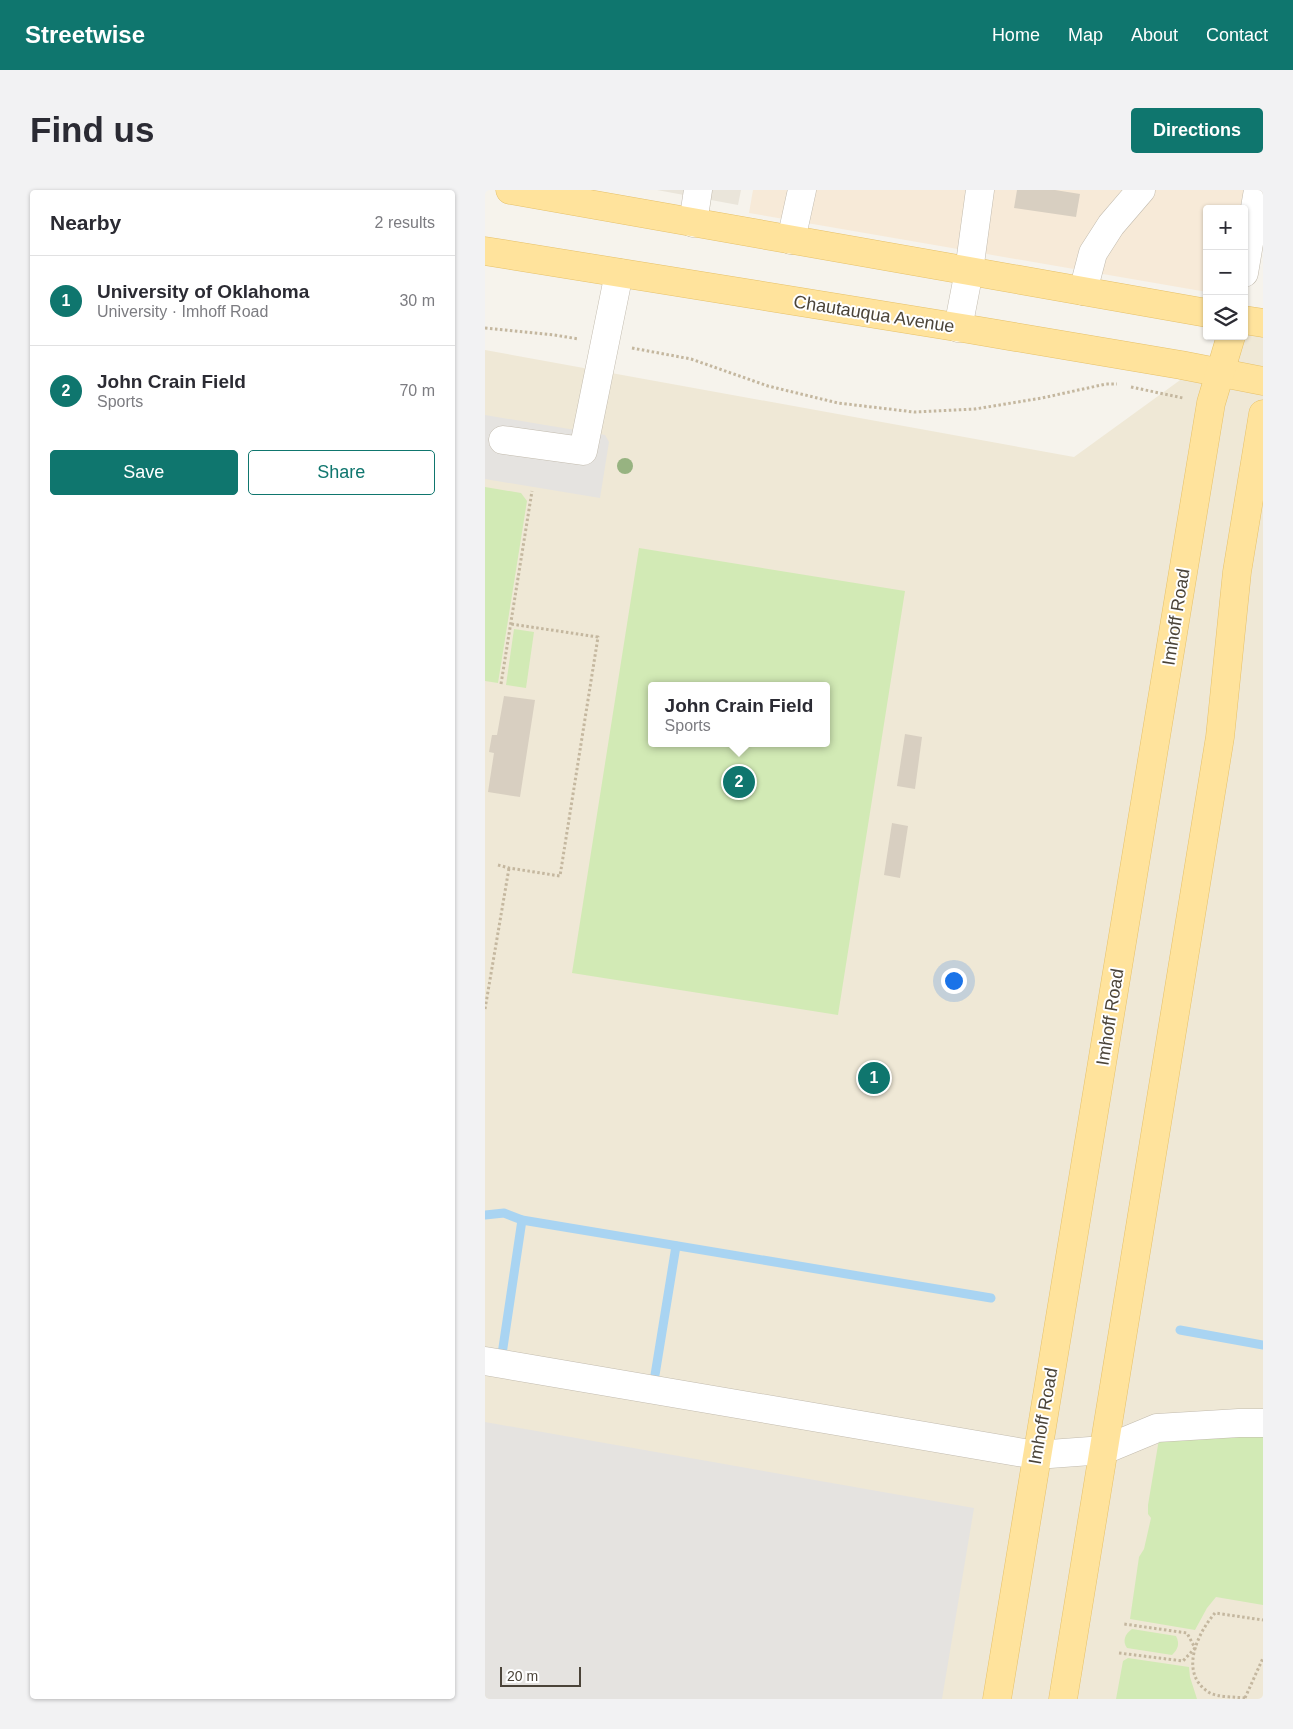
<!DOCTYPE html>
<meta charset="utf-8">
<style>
:root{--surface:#fff;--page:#f2f2f3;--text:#2b2b33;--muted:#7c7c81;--line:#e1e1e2;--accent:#0f766e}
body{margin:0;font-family:Helvetica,sans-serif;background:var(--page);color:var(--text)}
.controls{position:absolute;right:15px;top:15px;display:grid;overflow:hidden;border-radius:5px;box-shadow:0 1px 4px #0004}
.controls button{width:45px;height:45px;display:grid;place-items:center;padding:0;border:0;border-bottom:1px solid var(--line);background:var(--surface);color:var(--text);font:25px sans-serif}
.scale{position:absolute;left:15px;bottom:12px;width:81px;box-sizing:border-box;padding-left:5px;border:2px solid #4b4439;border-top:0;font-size:14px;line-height:18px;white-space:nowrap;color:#4b4439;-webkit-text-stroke:4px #fff;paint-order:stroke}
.you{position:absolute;left:468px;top:790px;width:18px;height:18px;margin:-12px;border:4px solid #fff;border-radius:50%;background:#1a73e8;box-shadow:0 0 0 8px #1a73e833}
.badge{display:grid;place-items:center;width:32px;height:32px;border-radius:50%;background:var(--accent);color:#fff;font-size:16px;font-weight:700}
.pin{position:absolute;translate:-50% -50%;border:2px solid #fff;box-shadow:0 1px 5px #0006}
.popup{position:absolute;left:163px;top:492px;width:182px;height:65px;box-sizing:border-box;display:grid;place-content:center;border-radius:5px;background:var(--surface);filter:drop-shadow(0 1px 4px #0005);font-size:16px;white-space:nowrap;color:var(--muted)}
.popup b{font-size:19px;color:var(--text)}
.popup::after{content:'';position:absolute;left:50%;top:100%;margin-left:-10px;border:10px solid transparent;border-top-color:var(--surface)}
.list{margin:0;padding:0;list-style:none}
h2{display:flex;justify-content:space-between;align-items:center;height:65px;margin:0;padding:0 20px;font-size:21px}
h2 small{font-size:16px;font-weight:400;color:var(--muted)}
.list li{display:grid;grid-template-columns:32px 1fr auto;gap:15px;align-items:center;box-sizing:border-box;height:90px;padding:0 20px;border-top:1px solid var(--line)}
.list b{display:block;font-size:19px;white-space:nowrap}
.list p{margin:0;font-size:16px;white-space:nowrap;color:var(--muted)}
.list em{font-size:16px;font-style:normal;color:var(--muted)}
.actions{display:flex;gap:10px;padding:15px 20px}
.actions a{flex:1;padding:11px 0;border:1px solid var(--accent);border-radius:5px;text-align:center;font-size:18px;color:var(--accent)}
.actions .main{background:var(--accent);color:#fff}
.icon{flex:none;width:28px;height:28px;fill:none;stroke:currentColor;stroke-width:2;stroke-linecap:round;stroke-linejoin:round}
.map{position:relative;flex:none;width:778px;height:1509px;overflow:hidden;border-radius:5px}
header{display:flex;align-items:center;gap:30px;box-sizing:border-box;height:70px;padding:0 25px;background:var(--accent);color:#fff}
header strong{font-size:24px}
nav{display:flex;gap:28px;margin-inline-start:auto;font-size:18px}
.intro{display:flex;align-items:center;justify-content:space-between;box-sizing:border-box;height:120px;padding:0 30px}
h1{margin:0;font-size:35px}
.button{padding:12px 22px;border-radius:5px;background:var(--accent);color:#fff;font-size:18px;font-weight:700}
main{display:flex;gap:30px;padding:0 30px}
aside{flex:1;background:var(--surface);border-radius:5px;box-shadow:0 1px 4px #0004}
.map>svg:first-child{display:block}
</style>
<header>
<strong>Streetwise</strong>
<nav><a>Home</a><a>Map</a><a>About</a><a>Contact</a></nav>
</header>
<div class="intro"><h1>Find us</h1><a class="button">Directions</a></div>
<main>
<aside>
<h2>Nearby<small>2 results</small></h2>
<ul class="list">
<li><span class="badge">1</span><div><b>University of Oklahoma</b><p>University · Imhoff Road</p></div><em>30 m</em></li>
<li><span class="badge">2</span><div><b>John Crain Field</b><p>Sports</p></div><em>70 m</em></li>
</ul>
<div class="actions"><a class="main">Save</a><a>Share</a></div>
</aside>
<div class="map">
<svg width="778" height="1509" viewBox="0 0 778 1509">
<rect width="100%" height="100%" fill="#f6f3ec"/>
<path fill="#eae5da" d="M172 0H256L253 15Z"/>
<path fill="#f7ead8" d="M268 0H761L758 19H722V102L264 23Z"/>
<path fill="#efe8d6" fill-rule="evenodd" d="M778 130V1509H0V160L589 267ZM166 496H342V553H166Z"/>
<g fill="#d2eab5" fill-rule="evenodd">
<path d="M0 297 36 303 42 311 13 493 0 491Z"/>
<path d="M154 358 420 401 353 825 87 783ZM166 496H342V553H166Z"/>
<path d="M29 439 49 442 41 498 21 495Z"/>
<path d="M778 1244V1415L731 1407 722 1418 710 1440 645 1429 654 1367 659 1359 666 1328 663 1324V1315L674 1249Z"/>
<path d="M647 1439 691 1446C695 1454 693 1459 687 1465L642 1458C637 1451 640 1444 647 1439Z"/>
<path d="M643 1468 704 1477 705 1487 712 1509H631L638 1471Z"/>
</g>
<g fill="#e5e3e0">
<path d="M0 225 120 245 124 252 115 308 0 289Z"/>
<path d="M0 1232 489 1318 457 1509H0Z"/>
</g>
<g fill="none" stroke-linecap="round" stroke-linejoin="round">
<g stroke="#a9d4f2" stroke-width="9">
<path d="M0 1025 19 1023 37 1030 506 1108"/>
<path d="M695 1140 778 1155"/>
<path d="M16 1171 37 1030"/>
<path d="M170 1185 191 1056"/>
</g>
</g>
<g fill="#d8cfc1">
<path d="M532 0H570L595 4 591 27 529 18Z"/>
<path d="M19 506 50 510 35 607 3 602 9 563 4 562 7 545H12Z"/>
<path d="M420 544 437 547 430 599 412 596Z"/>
<path d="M407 633 423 636 415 688 399 685Z"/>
</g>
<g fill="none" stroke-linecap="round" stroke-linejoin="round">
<defs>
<g id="minor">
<path d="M208 33 213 0"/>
<path d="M306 50 317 0"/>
<path d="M759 83 773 0"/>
<path d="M598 101 608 63 626 35 656 0"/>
<path d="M473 138 484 81 495 0"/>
<path d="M18 250 98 261 134 83"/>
<path d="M0 1171 551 1265 619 1260 672 1238 754 1233H778"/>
</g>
<g id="major">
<path d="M25 0 722 123"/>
<path d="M0 61 483 139 696 175 778 191"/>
<path d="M759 130 778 133"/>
<path d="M512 1509 726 213 746 146"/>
<path d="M578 1509 735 547 752 382 778 224"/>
</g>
</defs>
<use href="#minor" stroke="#c2bbae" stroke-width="29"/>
<use href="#major" stroke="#e6c16a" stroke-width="29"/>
<g stroke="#c4b79f" stroke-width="3" stroke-dasharray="2.5 2.5" stroke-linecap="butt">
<path d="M0 138 69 145 94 149"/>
<path d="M147 158 206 169 283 196 353 213 429 222 490 219 557 208 621 194H632"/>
<path d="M646 197 698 208"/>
<path d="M16 494 47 301"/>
<path d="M13 675 24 678 75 686 113 447 26 434"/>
<path d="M0 819 24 678"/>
<path d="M634 1463 698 1471 710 1458 702 1443 639 1434"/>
<path d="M760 1508C751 1507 732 1507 725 1503 693 1484 712 1444 730 1423L778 1430"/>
<path d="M760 1508 778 1468"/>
</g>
<use href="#minor" stroke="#fff" stroke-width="28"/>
<use href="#major" stroke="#ffe39c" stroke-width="28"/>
</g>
<circle fill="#97b381" cx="140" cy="276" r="8"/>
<g text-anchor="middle" stroke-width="4" stroke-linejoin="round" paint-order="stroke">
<g font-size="18" fill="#4b4439" stroke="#fff">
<text transform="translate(389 124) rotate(9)" y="6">Chautauqua Avenue</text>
<text transform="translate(691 427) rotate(-81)" y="6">Imhoff Road</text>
<text transform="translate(625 827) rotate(-81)" y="6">Imhoff Road</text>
<text transform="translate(558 1226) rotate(-80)" y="6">Imhoff Road</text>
</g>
</g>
</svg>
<div class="controls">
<button>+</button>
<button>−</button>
<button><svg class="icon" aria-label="layers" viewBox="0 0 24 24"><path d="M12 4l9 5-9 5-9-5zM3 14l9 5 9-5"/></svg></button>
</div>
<div class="scale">20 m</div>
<div class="you"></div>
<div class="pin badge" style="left:389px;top:888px">1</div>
<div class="pin badge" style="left:254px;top:592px">2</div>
<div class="popup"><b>John Crain Field</b>Sports</div>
</div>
</main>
